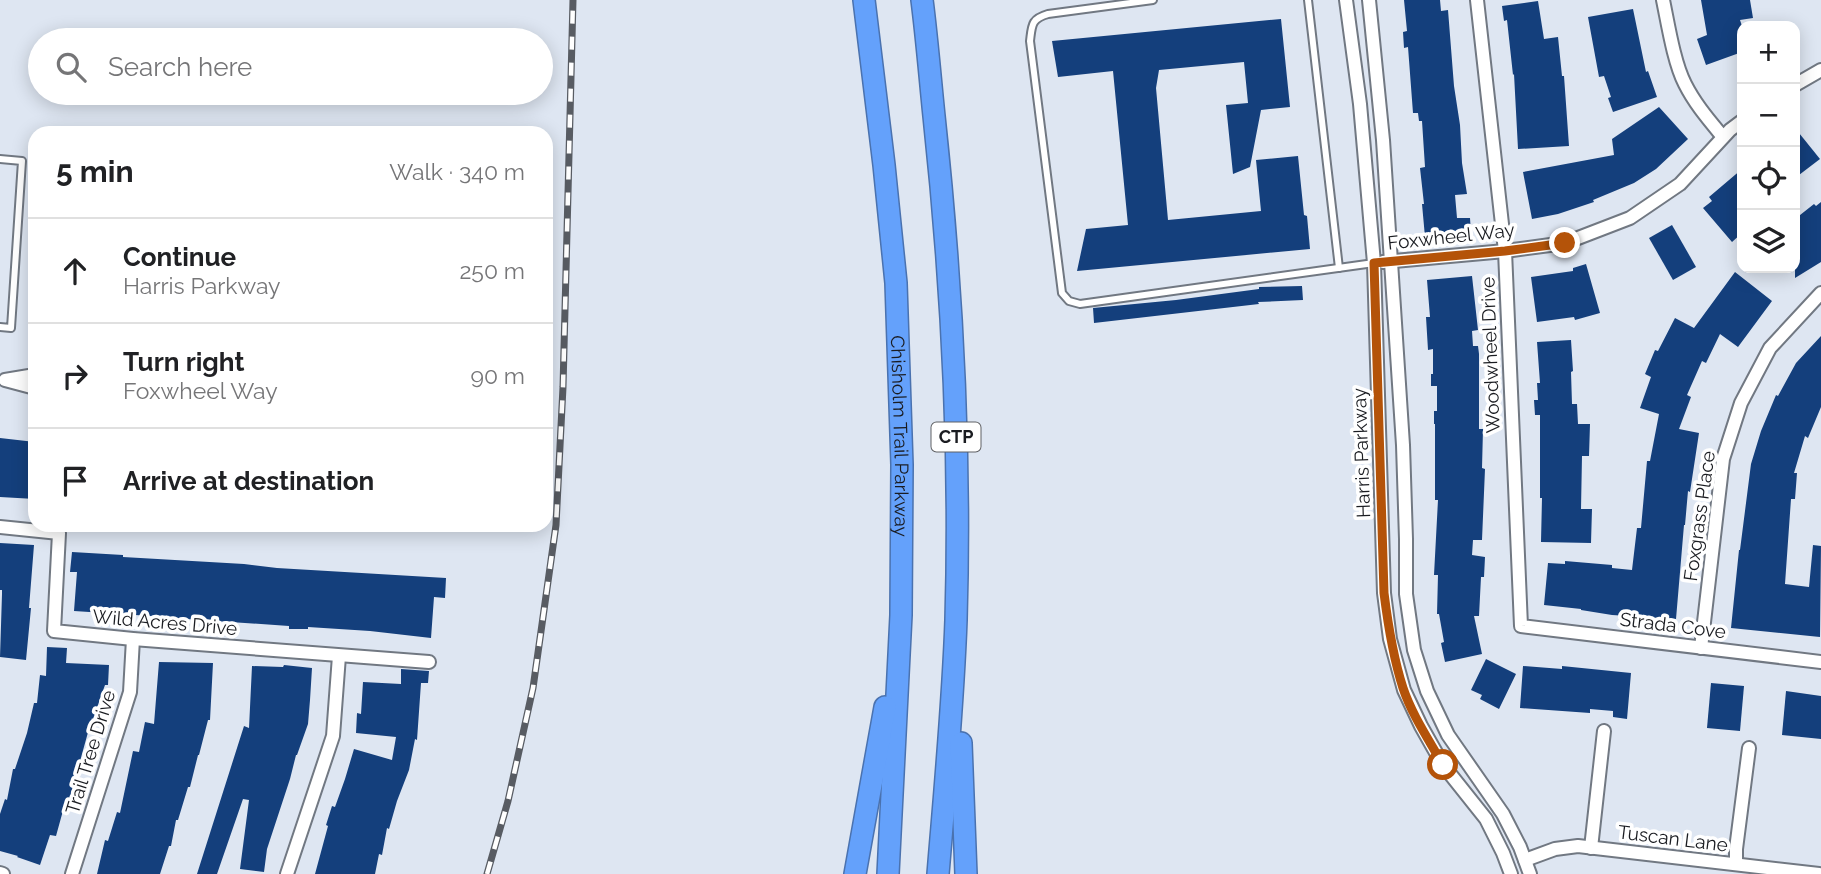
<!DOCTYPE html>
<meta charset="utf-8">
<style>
:root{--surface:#fff;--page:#f2f2f2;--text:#202124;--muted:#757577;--line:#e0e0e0}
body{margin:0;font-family:Raleway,sans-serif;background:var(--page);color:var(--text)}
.controls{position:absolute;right:21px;top:21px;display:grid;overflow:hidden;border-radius:14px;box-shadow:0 4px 18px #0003}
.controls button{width:63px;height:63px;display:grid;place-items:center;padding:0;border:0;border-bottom:2px solid var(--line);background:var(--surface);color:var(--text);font:35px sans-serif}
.stop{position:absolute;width:21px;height:21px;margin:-16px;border:5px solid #b45309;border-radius:50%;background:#fff}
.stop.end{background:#b45309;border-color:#fff;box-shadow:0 2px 7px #0008}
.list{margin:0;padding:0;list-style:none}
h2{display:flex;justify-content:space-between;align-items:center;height:91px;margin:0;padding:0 28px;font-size:30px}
h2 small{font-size:23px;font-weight:400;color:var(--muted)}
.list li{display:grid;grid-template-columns:46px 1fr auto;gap:21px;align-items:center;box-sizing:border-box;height:105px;padding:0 28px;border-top:2px solid var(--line)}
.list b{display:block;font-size:26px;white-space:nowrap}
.list p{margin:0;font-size:23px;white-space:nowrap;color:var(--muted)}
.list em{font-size:23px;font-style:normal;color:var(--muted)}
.icon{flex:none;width:38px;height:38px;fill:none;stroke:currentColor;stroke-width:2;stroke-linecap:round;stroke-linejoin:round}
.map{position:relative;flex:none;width:1821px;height:874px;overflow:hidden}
.search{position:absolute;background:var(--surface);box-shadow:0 4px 18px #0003;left:28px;top:28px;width:525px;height:77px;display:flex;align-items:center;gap:18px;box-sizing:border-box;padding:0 24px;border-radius:38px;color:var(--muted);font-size:26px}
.panel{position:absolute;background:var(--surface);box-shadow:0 4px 18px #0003;left:28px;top:126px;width:525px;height:406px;border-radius:21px}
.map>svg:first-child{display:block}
</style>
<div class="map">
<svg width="1821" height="874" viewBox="0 0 1821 874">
<rect width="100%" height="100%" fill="#dee6f2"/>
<g fill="#143f7c">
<path d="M1404 0H1440L1441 11 1448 10 1454 86 1460 125 1462 163 1467 194 1455 195 1457 218H1470L1471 233 1425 237 1422 204H1424L1420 168 1425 167 1422 121H1419L1418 113H1413L1408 47 1404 48 1403 32 1407 31Z"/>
<path d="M1701 0H1750L1753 18 1740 20 1742 26V52L1706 65 1697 39 1707 35Z"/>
<path d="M1538 1 1544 39 1558 37 1562 76H1564L1569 146 1518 149 1514 74 1513 75 1507 20 1504 21 1502 6Z"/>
<path d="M1633 9 1646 72 1648 71 1657 97 1613 112 1608 98 1611 97 1604 76 1599 77 1588 17Z"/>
<path d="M1281 19 1290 107 1261 110 1250 167 1233 174 1226 105 1248 103 1244 62 1159 70 1156 88 1168 220 1261 211 1256 160 1298 156 1304 215 1307 216 1310 249 1077 271 1086 229 1128 225 1113 71 1058 77 1052 41Z"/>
<path d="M1659 107 1688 139 1656 169 1634 183 1593 200 1594 202 1558 214 1532 219 1523 172 1614 155 1612 139Z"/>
<path d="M1795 128 1820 159 1799 175 1795 170Z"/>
<path d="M1742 169V233L1732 242 1703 208 1712 201 1709 197Z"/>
<path d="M1821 202V262L1795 278V219L1814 204 1816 206Z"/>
<path d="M1672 225 1696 267 1673 280 1649 238Z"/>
<path d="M1586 264 1600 313 1575 320 1574 317 1537 322 1531 277 1573 271V268Z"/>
<path d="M1735 272 1772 301 1738 347 1720 334 1706 363 1702 361 1687 395 1691 397 1679 429 1699 433 1690 492 1688 491 1685 525H1684L1676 619 1612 615 1581 610V609L1544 605 1548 563 1565 564V561L1612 565V568L1632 570 1637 528H1641L1647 461H1650L1659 414 1640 408 1651 377 1645 374 1655 350 1658 351 1675 318 1694 328Z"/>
<path d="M1472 276 1478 330 1472 331 1473 346H1478L1479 354V429H1483L1482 468 1485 469 1482 540H1473L1472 555 1485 557 1484 577H1481L1479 616H1474L1482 654 1445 662 1441 643 1444 642 1439 614H1437L1438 575H1434L1438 500H1435V424H1434V411H1437V386H1431V374H1433V349L1428 350 1426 317H1430L1427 280Z"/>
<path d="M1302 286 1303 300 1258 302 1259 304 1094 323 1093 308 1176 300 1259 289V287Z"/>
<path d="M1821 336V407L1808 438 1805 436 1794 473H1797L1795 499H1791L1785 584 1809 587 1813 545 1821 546 1820 637 1731 628 1739 550H1740L1751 464 1761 431 1776 395 1778 396 1796 363Z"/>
<path d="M1571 340 1573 371 1571 372 1572 404H1577L1578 424H1590L1589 456H1582L1581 509H1592L1591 543 1541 542 1542 498H1540V415H1535L1534 400H1538L1537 383H1540L1537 342Z"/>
<path d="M0 438 35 442V499L0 497Z"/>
<path d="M0 543 34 545 29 608H31L26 660 0 657 2 594V590H0Z"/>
<path d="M72 552 123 555V557L244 564 277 568 446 578 445 598 434 597 431 638 370 631 308 627V629H289V626L186 619V622L165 620 166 617 74 611 77 572H70Z"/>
<path d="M47 647 67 648 66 663 109 665 108 685H105L93 719 92 718 67 808 64 807 56 836 50 835 40 865 17 857 18 856 0 851V814L5 799 7 800 13 769H15L27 733 34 703H37L40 675 46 676Z"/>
<path d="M1486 659 1516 674 1499 709 1480 699 1482 695 1471 690Z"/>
<path d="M159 662 213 663 210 720H208L199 755H198L190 787H188L178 820H176L171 846H169L160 874H97L105 840 108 841 117 812 120 813 133 751 139 752 145 722 154 724Z"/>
<path d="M284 665 312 668 310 700 308 724 297 755H296L290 779 267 849 264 872 240 869 249 800 243 799 217 874H197L244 726 249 728 252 666 283 667Z"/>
<path d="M1523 666 1562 669V666L1631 673 1627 719 1613 717V711L1590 709V713L1520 708Z"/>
<path d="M401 669 429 671 428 683H421L417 740 415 739 409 770 397 801 389 829 387 828 382 855 379 854 375 874H315L328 826 326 825 332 806 335 807 345 779 354 749 392 760 396 737 356 733 357 713 361 714 363 682 401 684Z"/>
<path d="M1711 683 1744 686 1740 731 1707 728Z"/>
<path d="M1786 691 1821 696V739L1782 735Z"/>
</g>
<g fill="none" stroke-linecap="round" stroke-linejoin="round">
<defs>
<g id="lane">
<path d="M1153 0 1048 14C1031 19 1032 25 1030 41L1062 293 1069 301 1080 304 1374 263"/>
<path d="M1308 0 1339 268"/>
<path d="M0 159 22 161 11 328 0 327"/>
</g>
<g id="street">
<path d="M1346 0 1360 104 1374 263 1384 593 1390 639 1404 690 1421 726 1443 765 1486 819 1503 853 1511 874"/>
<path d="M1369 0 1383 140 1403 445 1406 539V594L1414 650 1427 691 1448 735 1503 814 1520 847 1530 874"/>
<path d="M1477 0 1505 251 1521 626 1821 662"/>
<path d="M1663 0C1668 24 1674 63 1685 84 1695 104 1709 120 1723 137"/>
<path d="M1795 85 1821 70"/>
<path d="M1383 262 1505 251 1565 243 1630 218 1680 184 1730 130 1742 121"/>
<path d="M35 375 5 380 35 388"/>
<path d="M0 527 59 533 54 631 133 639 429 662"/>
<path d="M1701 648 1723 459 1741 403 1770 348 1821 293"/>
<path d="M1591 848 1604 731"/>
<path d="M1525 860 1555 849 1578 846 1819 874"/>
<path d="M1736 864V849L1749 748"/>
<path d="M0 873 3 874"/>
<path d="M72 874 130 692 133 639"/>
<path d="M287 874 333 736 339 656"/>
</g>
<g id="highway">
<path id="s1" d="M864 0 884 165 896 283 902 465 901 615 888 874"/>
<path d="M922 0C927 39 930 77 934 116 952 283 961 452 956 620 953 705 945 789 938 874"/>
<path d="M961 743 966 874"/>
<path d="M855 874 885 707"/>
</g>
</defs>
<use href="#lane" stroke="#717882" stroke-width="10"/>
<use href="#street" stroke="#717882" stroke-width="16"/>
<use href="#highway" stroke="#4a72af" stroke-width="24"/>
<use href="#lane" stroke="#fff" stroke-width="6"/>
<use href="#street" stroke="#fff" stroke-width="12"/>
<use href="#highway" stroke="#64a1fb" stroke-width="21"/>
<defs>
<path id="rail" d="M487 874 508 801 533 688 556 525 563 387 573 0"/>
</defs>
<use href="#rail" stroke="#585c63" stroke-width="7"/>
<use href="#rail" stroke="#fff" stroke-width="4.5" stroke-dasharray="13" stroke-linecap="butt"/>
</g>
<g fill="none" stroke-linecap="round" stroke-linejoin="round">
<path stroke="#b45309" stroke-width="9" d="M1443 765C1429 740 1412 715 1403 688 1393 657 1388 625 1384 593L1374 263 1505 251 1565 243"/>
</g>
<g text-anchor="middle" stroke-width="7" stroke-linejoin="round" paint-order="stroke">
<rect fill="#fff" stroke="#5f6064" stroke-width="2" x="931.5" y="422.5" width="49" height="29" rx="5"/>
<g font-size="18" font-weight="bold" fill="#1a1c21">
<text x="956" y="443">CTP</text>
</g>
<g font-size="19" fill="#1a1c21" stroke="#fff">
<text transform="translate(1451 236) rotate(-6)" y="7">Foxwheel Way</text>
<text transform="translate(1490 355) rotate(-92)" y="7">Woodwheel Drive</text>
<text dy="7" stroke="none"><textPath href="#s1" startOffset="438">Chisholm Trail Parkway</textPath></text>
<text transform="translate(1361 453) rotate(-92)" y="7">Harris Parkway</text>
<text transform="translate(1699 516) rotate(-82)" y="7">Foxgrass Place</text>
<text transform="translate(165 622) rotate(5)" y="7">Wild Acres Drive</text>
<text transform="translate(1673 625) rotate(7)" y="7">Strada Cove</text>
<text transform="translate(90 752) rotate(-73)" y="7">Trail Tree Drive</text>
<text transform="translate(1673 838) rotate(7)" y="7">Tuscan Lane</text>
</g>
</g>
</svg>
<div class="controls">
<button>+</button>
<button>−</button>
<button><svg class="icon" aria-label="locate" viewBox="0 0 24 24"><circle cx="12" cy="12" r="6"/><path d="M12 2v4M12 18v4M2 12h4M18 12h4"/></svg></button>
<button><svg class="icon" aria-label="layers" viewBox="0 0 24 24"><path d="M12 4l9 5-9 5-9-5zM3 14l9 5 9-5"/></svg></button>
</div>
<div class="stop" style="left:1443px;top:765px"></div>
<div class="stop end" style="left:1565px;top:243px"></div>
<div class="search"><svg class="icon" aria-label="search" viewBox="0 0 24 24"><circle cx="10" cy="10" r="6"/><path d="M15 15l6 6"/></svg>Search here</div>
<section class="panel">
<h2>5 min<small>Walk · 340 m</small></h2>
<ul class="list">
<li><svg class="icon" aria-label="ahead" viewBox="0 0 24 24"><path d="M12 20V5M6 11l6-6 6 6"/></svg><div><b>Continue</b><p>Harris Parkway</p></div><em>250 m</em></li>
<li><svg class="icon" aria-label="right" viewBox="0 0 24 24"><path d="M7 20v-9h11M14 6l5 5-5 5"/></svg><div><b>Turn right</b><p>Foxwheel Way</p></div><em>90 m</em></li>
<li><svg class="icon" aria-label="arrive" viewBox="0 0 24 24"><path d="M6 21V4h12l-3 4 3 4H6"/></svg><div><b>Arrive at destination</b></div></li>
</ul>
</section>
</div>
